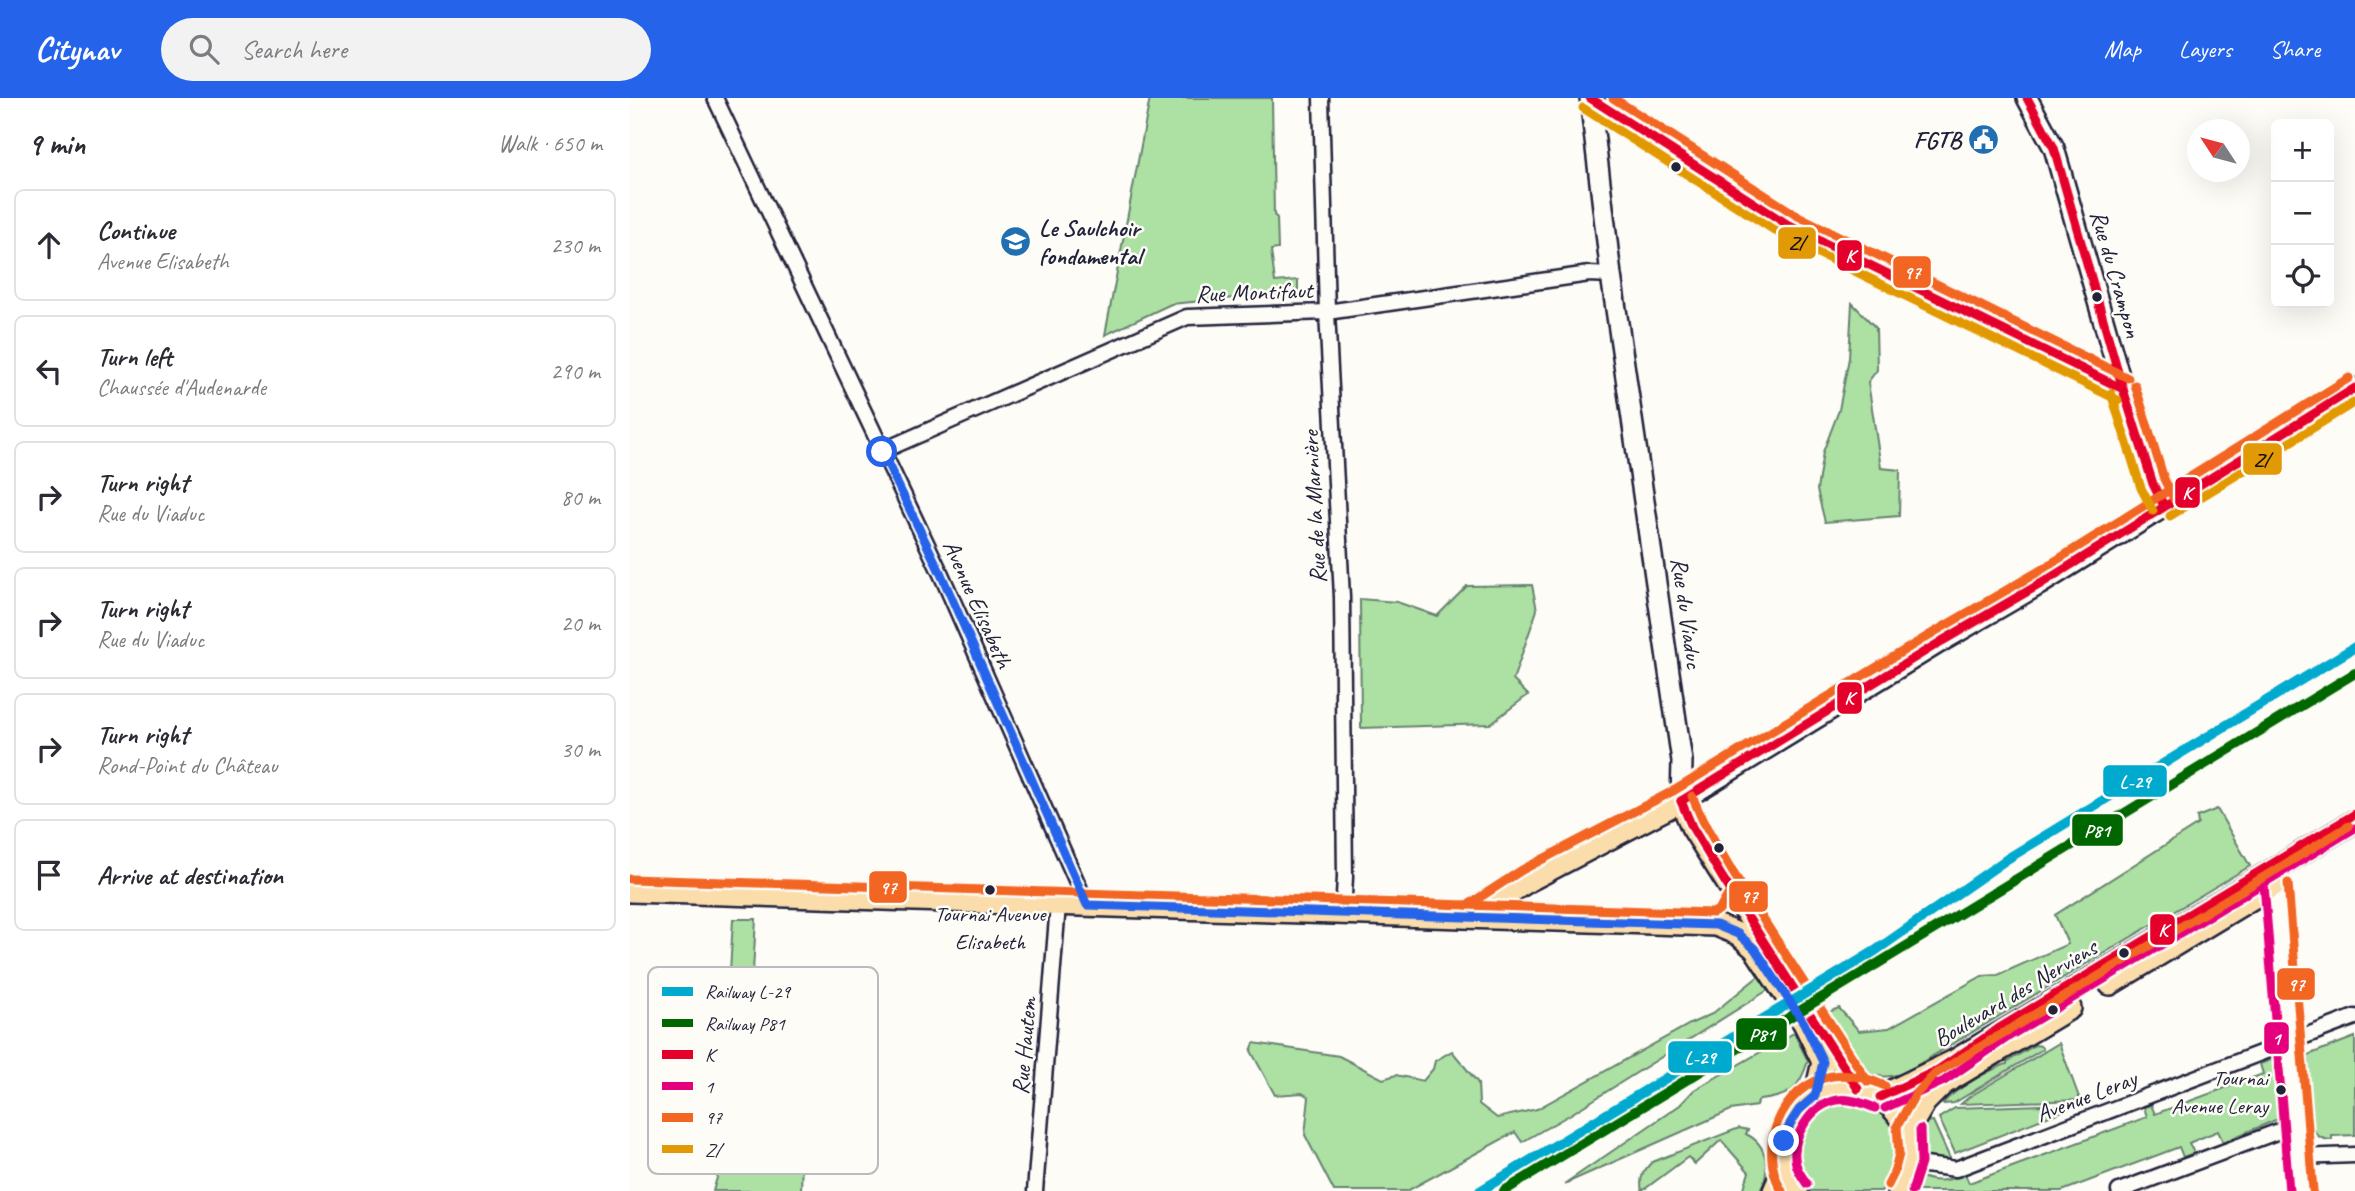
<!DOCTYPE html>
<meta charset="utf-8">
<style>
:root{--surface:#fff;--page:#f2f2f3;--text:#2b2b33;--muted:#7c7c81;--line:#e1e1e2;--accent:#2563eb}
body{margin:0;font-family:Caveat,sans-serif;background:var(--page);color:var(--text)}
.controls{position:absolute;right:21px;top:21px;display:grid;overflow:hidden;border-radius:10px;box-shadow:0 7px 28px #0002}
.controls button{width:63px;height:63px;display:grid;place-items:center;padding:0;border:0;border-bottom:2px solid var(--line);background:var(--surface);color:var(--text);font:35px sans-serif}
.compass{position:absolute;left:1557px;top:21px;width:63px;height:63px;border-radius:50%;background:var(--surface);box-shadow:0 7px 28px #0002;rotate:306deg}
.stop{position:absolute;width:21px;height:21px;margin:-16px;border:5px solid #2563eb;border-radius:50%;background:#fff}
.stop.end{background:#2563eb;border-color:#fff;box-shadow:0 2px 7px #0008}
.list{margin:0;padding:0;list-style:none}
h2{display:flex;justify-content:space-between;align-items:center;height:91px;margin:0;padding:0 28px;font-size:30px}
h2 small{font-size:23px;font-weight:400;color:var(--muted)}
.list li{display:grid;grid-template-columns:46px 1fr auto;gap:21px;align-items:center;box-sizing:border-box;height:112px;margin:0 14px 14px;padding:0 14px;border:2px solid var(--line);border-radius:10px}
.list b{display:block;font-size:26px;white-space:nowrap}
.list p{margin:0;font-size:23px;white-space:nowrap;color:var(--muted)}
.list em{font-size:23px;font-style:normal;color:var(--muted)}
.icon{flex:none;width:38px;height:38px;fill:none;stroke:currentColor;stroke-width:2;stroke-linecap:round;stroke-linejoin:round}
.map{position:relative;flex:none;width:1725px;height:1093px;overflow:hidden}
header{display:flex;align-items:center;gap:42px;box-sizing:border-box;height:98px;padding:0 35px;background:var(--accent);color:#fff}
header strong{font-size:33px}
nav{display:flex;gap:38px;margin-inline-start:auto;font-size:24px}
.search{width:490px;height:63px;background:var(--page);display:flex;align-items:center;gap:18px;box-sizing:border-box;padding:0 24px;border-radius:38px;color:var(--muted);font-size:26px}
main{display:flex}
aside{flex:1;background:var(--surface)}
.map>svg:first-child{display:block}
</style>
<header>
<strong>Citynav</strong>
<div class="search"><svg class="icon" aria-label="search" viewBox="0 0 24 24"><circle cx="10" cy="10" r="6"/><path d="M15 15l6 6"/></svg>Search here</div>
<nav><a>Map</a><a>Layers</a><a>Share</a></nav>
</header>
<main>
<aside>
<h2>9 min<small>Walk · 650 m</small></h2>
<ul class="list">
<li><svg class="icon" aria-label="ahead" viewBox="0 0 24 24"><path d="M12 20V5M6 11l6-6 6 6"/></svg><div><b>Continue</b><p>Avenue Elisabeth</p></div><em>230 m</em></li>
<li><svg class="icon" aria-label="left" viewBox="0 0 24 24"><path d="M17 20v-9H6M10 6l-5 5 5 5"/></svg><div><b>Turn left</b><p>Chaussée d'Audenarde</p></div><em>290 m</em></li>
<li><svg class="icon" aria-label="right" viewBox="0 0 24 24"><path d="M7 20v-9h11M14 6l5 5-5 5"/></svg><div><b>Turn right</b><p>Rue du Viaduc</p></div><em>80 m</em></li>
<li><svg class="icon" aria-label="right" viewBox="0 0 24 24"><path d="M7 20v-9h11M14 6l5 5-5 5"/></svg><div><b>Turn right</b><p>Rue du Viaduc</p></div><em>20 m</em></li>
<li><svg class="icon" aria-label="right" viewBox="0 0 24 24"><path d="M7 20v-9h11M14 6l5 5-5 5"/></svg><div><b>Turn right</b><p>Rond-Point du Château</p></div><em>30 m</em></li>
<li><svg class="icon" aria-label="arrive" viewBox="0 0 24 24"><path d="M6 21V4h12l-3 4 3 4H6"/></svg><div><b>Arrive at destination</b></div></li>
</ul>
</aside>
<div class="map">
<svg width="1725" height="1093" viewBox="0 0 1725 1093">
<rect width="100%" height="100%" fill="#fdfcf7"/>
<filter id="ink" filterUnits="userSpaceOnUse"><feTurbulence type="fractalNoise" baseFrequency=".0143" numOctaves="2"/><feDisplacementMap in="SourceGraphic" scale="14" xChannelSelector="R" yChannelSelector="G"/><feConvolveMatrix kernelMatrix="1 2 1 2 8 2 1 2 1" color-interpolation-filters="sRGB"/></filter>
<g filter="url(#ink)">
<g fill="#ace1a3" stroke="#67826f" stroke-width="2">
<path d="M520 0H642L644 117 647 120 648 151 641 152 645 184 668 182V194L541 206 475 237Z"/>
<path d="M1222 205 1246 230 1247 272 1238 284 1251 370 1270 372 1269 418 1195 424 1187 392 1193 354 1209 312 1219 260Z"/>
<path d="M902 487 907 512 883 582 898 597 860 626 731 630 730 501 767 504 807 518 837 488Z"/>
<path d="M1587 711 1620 768 1274 975C1226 991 1213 950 1196 915L1209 910 1229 933 1259 930 1352 878 1368 877 1438 846 1425 817 1568 726 1567 719Z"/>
<path d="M103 821H126L118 961 168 963 167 998 174 999 171 1093H83L95 1053 29 1044 51 874H100Z"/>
<path d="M1135 873 1130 879 1138 892 941 1016 892 1044 885 1034 777 1093H704L675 1037 679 999 672 995 645 997 621 953 624 945 709 958 753 981 766 977 793 983 803 971 805 963 822 953 848 985 849 1006 867 1020 907 1011 1060 926 1082 916Z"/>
<path d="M1164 935 1178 963C1169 992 1159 999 1129 1002L1126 1008 1101 1012 934 1086 1050 1007 1064 992Z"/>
<path d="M1725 939V1037L1702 1038V1042C1690 1041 1685 1038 1682 1026L1678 957Z"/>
<path d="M1429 945 1450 1002 1331 1006 1339 999Z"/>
<path d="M1405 947 1411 948 1413 951 1324 1005 1313 1006C1319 995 1362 970 1377 966V964Z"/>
<path d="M1641 962 1649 968 1652 1009 1648 1021 1593 1044 1588 1033 1561 1044 1559 1045 1564 1055 1553 1059 1549 1049 1432 1093H1283L1287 1077C1305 1086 1317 1083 1335 1076L1339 1085 1517 1019 1514 1009 1521 1007 1525 1016 1633 976 1630 966Z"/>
<path d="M1216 1000C1264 1009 1288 1055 1251 1093H1180C1155 1072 1158 1028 1185 1010 1195 1004 1205 1002 1216 1000Z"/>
<path d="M1412 1007 1440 1010 1325 1055 1309 1020 1325 1010Z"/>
<path d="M1303 1023 1322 1065 1306 1067C1292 1057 1288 1048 1289 1030L1295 1024Z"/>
<path d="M1109 1030 1118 1032 1116 1036C1138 1046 1141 1074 1130 1093H1117L1114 1090 1119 1074 1091 1042 1065 1066 1058 1059 1012 1093C1009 1080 1013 1073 1022 1064Z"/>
</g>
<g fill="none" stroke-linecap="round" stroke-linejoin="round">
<defs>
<g id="street">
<path d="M85 0 311 476 457 807"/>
<path d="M691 0 697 214 712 499 715 779 713 816"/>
<path d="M961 1 1160 128 1493 291"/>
<path d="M252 353 557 219 697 214 959 176 981 177"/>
<path d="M1643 781 1648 799 1671 1093"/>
<path d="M1281 1057 1295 1067 1326 1071 1725 919"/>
<path d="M1668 1059 1725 1057"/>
<path d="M405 1093 428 807"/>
<path d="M1489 1093 1665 1027"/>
</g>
<g id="secondary">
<path d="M960 0 981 177 1052 663 1051 703"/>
<path d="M1397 0 1424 50 1493 291 1523 386 1534 408"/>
<path d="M1051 703 1312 543 1412 485 1725 290"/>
</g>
<g id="primary">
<path d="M0 793 1086 827 1108 836 1125 851 1174 925 1193 964 1185 998"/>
<path d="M841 819 898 783 1051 703 1062 729 1144 859"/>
<path d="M1480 886 1644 787"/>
<path d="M1186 924 1228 991"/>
<path d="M1250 999 1324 963 1725 723"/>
<path d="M1278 1033 1295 1004 1313 986 1440 910"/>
<path d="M1144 1093 1154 1070"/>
<path d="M1167 1093C1154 1073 1149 1055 1157 1032 1188 945 1320 1005 1268 1093"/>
</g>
</defs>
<use href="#street" stroke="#22223b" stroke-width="19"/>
<use href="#secondary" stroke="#22223b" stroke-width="24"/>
<use href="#primary" stroke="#22223b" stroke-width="26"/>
<use href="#street" stroke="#fdfcf7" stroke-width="14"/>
<use href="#secondary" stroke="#fdfcf7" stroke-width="19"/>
<use href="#primary" stroke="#faddab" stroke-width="21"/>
<defs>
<g id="bus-1">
<path d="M960 0 1160 128 1493 291"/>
<path d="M1397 0 1424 50 1493 291 1523 386 1534 408"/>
<path d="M1051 703 1312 543 1412 485 1725 290"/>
<path d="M1051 703 1062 729 1092 779 1228 991"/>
<path d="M1250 999 1308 972 1371 929 1725 716"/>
</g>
<g id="bus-2">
<path d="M1634 787 1659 1093"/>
<path d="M1255 1010 1314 983 1378 939 1725 730"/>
<path d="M1177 1086C1173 1080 1168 1074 1166 1066 1160 1040 1180 1007 1207 1002 1220 1000 1233 1005 1245 1010"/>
<path d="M1282 1093 1291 1065 1290 1031"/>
</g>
<g id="bus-3">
<path d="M983 0 1166 117 1498 280"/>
<path d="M1505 287 1534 381 1545 403"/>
<path d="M1062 698 1073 723 1102 773 1238 984"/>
<path d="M0 781 838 807 892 772 1045 692 1306 533 1406 475 1719 280"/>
<path d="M1658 785 1683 1092"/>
<path d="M835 807 1083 815 1090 811 1098 797"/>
<path d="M1258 1087 1264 1075 1269 1056 1267 1028 1285 997 1305 976 1719 728"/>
<path d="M1152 1093C1126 1050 1151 987 1202 978 1221 975 1238 980 1255 988"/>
</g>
<g id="bus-4">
<path d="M953 10 1155 139 1488 302"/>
<path d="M1481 295 1511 390 1523 413"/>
<path d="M1540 418 1725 304"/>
</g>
</defs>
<use href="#bus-1" stroke="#fdfcf7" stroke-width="14"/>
<use href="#bus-2" stroke="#fdfcf7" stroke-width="14"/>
<use href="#bus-3" stroke="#fdfcf7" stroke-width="14"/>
<use href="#bus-4" stroke="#fdfcf7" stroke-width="14"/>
<use href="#bus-1" stroke="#e4002b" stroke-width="9"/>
<use href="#bus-2" stroke="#e5007d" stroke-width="9"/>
<use href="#bus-3" stroke="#f26522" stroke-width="9"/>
<use href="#bus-4" stroke="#e29906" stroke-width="9"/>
<defs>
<path id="rail-1" d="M850 1093 1245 853 1377 761 1725 549"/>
<path id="rail-2" d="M874 1093 1725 575"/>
</defs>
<use href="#rail-1" stroke="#fdfcf7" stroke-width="16"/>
<use href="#rail-2" stroke="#fdfcf7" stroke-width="16"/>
<use href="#rail-1" stroke="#00a9ce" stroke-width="10"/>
<use href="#rail-2" stroke="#060" stroke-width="10"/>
</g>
</g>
<g fill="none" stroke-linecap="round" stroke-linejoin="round" filter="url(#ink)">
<path stroke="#2563eb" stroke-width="9" d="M252 354 311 476 457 807 1086 827 1108 836 1125 851 1174 925 1193 964 1185 998 1169 1012 1160 1026 1154 1043"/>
</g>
<defs>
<symbol id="civic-disc" viewBox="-11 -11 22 22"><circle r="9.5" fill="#1f6fb2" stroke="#fdfcf7"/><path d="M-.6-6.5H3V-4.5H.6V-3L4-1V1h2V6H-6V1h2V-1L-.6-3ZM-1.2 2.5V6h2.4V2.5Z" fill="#fff"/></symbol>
<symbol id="school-disc" viewBox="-11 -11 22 22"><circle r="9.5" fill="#1f6fb2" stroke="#fdfcf7"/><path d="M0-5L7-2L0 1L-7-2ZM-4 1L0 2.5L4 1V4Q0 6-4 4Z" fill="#fff"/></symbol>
</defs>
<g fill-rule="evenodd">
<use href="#civic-disc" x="1336" y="24" width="35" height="35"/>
<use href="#school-disc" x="368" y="126" width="35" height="35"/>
</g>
<g fill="#22223b" stroke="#fdfcf7" stroke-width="2.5">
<circle cx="1046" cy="69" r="6"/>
<circle cx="1467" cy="199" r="6"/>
<circle cx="1089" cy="750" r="6"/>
<circle cx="360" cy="792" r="6"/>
<circle cx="1494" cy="855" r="6"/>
<circle cx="1423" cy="912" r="6"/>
<circle cx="1651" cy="992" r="6"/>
</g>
<g text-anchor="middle" stroke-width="5" stroke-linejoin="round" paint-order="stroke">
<g font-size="22" fill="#22223b" stroke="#fdfcf7">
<text x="360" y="823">Tournai Avenue<tspan x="360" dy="28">Elisabeth</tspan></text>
<text x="1638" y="987" text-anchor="end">Tournai<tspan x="1638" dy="28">Avenue Leray</tspan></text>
</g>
<g font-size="24" font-weight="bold" fill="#22223b" stroke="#fdfcf7" text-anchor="end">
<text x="1331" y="50">FGTB</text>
<text x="409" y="138" text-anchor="start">Le Saulchoir<tspan x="409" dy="28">fondamental</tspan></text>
</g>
<g font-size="24" fill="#22223b" stroke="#fdfcf7">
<text transform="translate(1486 176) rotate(74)" y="8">Rue du Crampon</text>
<text transform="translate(624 194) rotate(-2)" y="8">Rue Montifaut</text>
<text transform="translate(684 409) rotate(-93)" y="8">Rue de la Marnière</text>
<text transform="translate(348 506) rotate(66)" y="8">Avenue Elisabeth</text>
<text transform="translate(1057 515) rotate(82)" y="8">Rue du Viaduc</text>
<text transform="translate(1385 895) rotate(-31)" y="8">Boulevard des Nerviens</text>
<text transform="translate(394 948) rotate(-85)" y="8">Rue Hautem</text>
<text transform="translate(1456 998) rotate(-21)" y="8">Avenue Leray</text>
</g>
</g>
<rect x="18" y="869" width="230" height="207" rx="10" fill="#fdfcf7" stroke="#bbbbbf" stroke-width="2"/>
<rect x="32" y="889" width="31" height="9" fill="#00a9ce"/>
<rect x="32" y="921" width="31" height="8" fill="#060"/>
<rect x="32" y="952" width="31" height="9" fill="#e4002b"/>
<rect x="32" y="984" width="31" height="8" fill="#e5007d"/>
<rect x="32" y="1015" width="31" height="9" fill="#f26522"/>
<rect x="32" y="1047" width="31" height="8" fill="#e29906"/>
<g font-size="19" fill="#22223b">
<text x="75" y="900">Railway L-29</text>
<text x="75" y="932">Railway P81</text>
<text x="75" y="963">K</text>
<text x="75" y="995">1</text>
<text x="75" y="1026">97</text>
<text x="75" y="1058">Z/</text>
</g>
<g stroke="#fdfcf7" stroke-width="2.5">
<rect x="1147" y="128" width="40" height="34" rx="7" fill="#e29906"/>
<rect x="1206" y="141" width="27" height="33" rx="7" fill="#e4002b"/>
<rect x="1262" y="157" width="40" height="34" rx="7" fill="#f26522"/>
<rect x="1612" y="344" width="41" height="34" rx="7" fill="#e29906"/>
<rect x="1544" y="378" width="27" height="33" rx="7" fill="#e4002b"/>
<rect x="1206" y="583" width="27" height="34" rx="7" fill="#e4002b"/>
<rect x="1472" y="666" width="66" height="34" rx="7" fill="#00a9ce"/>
<rect x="1441" y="715" width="53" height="34" rx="7" fill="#060"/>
<rect x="238" y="772" width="40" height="34" rx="7" fill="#f26522"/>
<rect x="1098" y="782" width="41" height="33" rx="7" fill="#f26522"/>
<rect x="1519" y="815" width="27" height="33" rx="7" fill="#e4002b"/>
<rect x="1646" y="869" width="40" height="34" rx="7" fill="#f26522"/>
<rect x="1105" y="919" width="53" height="34" rx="7" fill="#060"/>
<rect x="1633" y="923" width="27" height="34" rx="7" fill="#e5007d"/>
<rect x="1037" y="942" width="66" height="34" rx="7" fill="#00a9ce"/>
</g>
<g font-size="19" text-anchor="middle" font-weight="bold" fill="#fff">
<text x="1220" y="164">K</text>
<text x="1282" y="181">97</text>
<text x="1557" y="401">K</text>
<text x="1219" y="606">K</text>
<text x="1505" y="690">L-29</text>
<text x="1467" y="739">P81</text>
<text x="258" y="796">97</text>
<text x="1119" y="805">97</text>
<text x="1533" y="838">K</text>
<text x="1666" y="893">97</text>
<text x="1132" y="943">P81</text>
<text x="1646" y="947">1</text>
<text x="1070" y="966">L-29</text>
</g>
<g font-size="19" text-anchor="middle" font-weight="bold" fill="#111">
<text x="1167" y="151">Z/</text>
<text x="1632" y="368">Z/</text>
</g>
</svg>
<div class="controls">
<button>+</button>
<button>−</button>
<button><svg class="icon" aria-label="locate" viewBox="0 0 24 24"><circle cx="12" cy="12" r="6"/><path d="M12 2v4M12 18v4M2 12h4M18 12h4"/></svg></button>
</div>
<svg class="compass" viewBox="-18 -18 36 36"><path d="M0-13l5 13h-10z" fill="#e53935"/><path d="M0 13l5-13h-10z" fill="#7c7c81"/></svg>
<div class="stop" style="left:252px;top:354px"></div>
<div class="stop end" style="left:1154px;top:1043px"></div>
</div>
</main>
